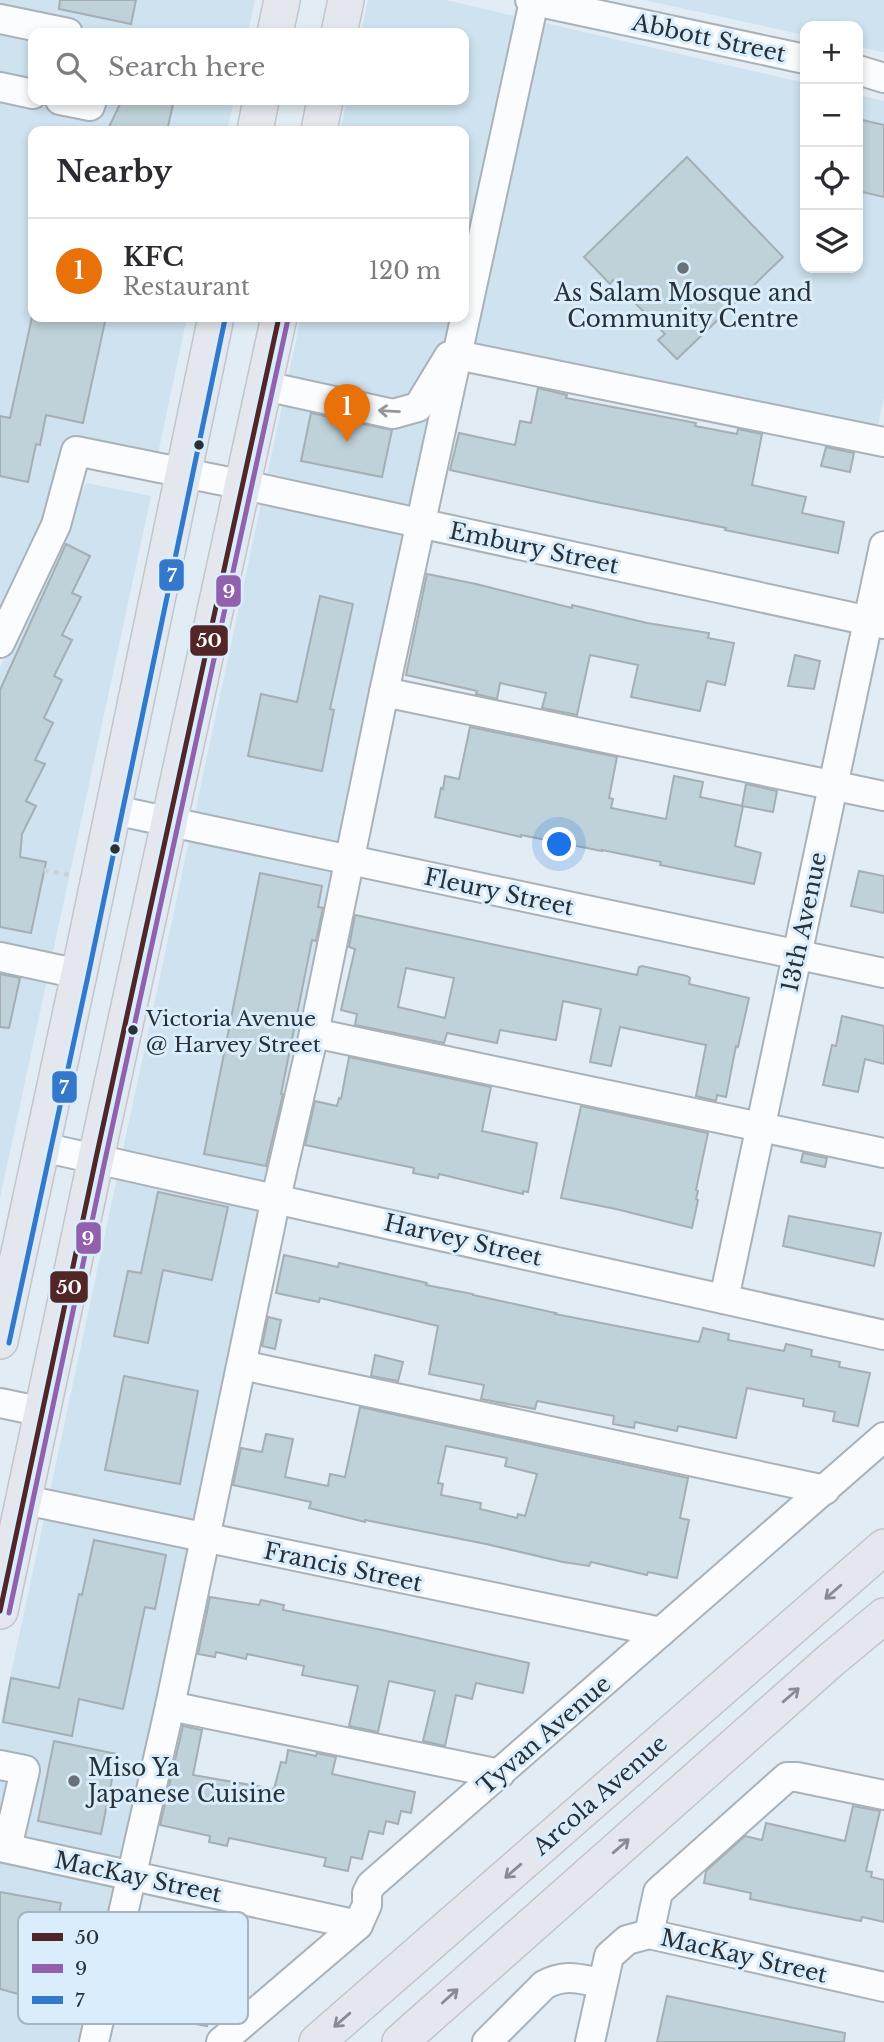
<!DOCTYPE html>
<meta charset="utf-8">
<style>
:root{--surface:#fff;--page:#f7f7f7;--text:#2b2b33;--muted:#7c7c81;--line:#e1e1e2;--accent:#b45309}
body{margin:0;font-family:"Libre Baskerville",serif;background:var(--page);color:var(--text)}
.controls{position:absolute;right:21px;top:21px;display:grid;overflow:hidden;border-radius:14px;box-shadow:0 4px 10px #0003}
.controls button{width:63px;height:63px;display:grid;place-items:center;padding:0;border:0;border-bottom:2px solid var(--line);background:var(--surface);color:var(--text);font:35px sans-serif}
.you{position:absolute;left:560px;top:845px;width:24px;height:24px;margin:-18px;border:5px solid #fff;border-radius:50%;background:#1a73e8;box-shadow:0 0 0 10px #1a73e833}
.badge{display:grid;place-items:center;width:46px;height:46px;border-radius:50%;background:var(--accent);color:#fff;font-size:23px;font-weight:700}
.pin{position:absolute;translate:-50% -58px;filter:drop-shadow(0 2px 4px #0008)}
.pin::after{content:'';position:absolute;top:37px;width:24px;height:21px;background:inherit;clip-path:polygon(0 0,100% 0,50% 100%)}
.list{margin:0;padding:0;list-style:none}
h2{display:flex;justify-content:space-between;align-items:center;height:91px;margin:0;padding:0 28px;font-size:30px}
h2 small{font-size:23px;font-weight:400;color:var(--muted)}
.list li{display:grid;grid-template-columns:46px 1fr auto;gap:21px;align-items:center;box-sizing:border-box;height:105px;padding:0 28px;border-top:2px solid var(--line)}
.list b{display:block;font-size:26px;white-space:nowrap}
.list p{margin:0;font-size:23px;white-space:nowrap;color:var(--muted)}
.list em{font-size:23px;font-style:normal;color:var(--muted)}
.icon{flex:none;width:38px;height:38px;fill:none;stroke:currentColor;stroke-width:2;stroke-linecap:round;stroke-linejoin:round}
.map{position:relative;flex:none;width:884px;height:2042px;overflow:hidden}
.search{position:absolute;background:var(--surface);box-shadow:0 4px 10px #0003;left:28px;top:28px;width:441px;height:77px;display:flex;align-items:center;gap:18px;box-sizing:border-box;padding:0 24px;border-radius:14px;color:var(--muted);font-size:26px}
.panel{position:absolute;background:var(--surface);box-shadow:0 4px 10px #0003;left:28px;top:126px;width:441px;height:196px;border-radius:14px}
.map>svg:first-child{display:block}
</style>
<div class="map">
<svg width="884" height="2042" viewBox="0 0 884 2042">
<rect width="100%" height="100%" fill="#e1ecf4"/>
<g fill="#cee2ef">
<path d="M0 0H255L248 33H33V100H234L227 131H33V317H187L154 472 78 459 0 622Z"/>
<path d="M368 0H445L805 83V268H858V95L884 101V397L877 429 445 338 85 2042H0V1725L301 317H464V131H340L347 100H464V33H361Z"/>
<path d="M644 0H884V52L858 47V26H805V35Z"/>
<path d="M86 483 151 496 0 1198V668Z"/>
</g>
<g fill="#bfd2d9" stroke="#a5aeb3" stroke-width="2" fill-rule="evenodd">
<path d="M60 0H136L131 24 59 9Z"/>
<path d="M122 100H174L167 131H107Z"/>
<path d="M858 119 884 125V197L858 191Z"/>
<path d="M687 157 783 257 677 359 658 340 665 334 613 280 610 284 584 257Z"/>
<path d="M32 317H106L83 423 46 415 40 445 36 444 28 482 0 476V416L10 418Z"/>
<path d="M538 388 567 395 566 398 696 423 695 426 737 434 738 429 762 434 752 485 806 497 802 513 844 522 838 553 725 530 726 528 591 501 450 470 459 433 515 445 520 421 531 423Z"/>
<path d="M311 413 392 430 382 477 301 461Z"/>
<path d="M826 447 854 453 850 472 821 466Z"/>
<path d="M66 544 90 556 72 593 81 597 62 635 72 640 54 676 62 680 44 718 53 723 35 760 45 764 26 801 36 806 22 834 20 857 46 862 31 933 0 927V690Z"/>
<path d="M427 574 476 584 572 608V605L647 623 709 633 708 638 734 643 725 685 707 681 700 711 631 697 638 665 590 655 577 715 542 708 546 693 500 683 497 699 476 694 477 691 406 675Z"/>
<path d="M320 596 353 604 330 709 334 710 322 771 248 756 261 694 297 702Z"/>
<path d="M795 655 820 661 814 689 788 686Z"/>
<path d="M470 727 617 757 609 798 613 799 611 808 666 819 674 776 703 782 700 797 743 806 735 846 761 853 754 884 660 865 661 862 602 850V851L521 835V837L435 817 441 788 443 789 445 776 459 779Z"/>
<path d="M746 784 777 791 773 812 742 806Z"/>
<path d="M859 871 884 876V913L851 906Z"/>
<path d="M260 873 322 886 318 907 323 908 316 941 312 940 281 1094H283L266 1166 204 1154Z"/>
<path d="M355 915 637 975 639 967 642 966 687 976 690 978 689 984 749 998 738 1047 736 1046 726 1097 717 1095 716 1101 696 1096 706 1045 620 1027 611 1066 590 1062 601 1009 563 1001 556 1040 500 1030 497 1043 447 1033 444 1043 355 1025 357 1014 341 1010 355 949 349 947ZM406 968 454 978 445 1018 398 1007Z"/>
<path d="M0 974 20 978 9 1028 0 1027Z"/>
<path d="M842 1016 884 1026V1064L865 1059 858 1092 823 1085 832 1045 836 1046Z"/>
<path d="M349 1057 491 1087 482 1131 537 1143 528 1192 523 1191V1194L439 1174 438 1178 413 1173 414 1168 305 1145 315 1101 337 1106 339 1098 341 1099Z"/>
<path d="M581 1106 708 1133 696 1190 698 1191 696 1199 698 1200 692 1228 616 1209 561 1198Z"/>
<path d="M803 1153 827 1158 825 1167 801 1162Z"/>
<path d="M158 1192 228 1207 212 1280 163 1270 148 1343 114 1336 128 1271 141 1273Z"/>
<path d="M789 1216 881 1233 874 1266 783 1246Z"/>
<path d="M284 1255 338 1267 339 1263 427 1283 426 1285 473 1294V1295L556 1313 555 1314 699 1342 703 1328 729 1334 728 1340 784 1351 786 1344 812 1350 811 1356 840 1362 839 1367 870 1373 858 1426 833 1421 835 1412 803 1406 804 1399 747 1388 736 1438 678 1426 677 1431 635 1422 634 1428 613 1424 614 1416 537 1401 535 1409 481 1399 484 1385 429 1374 438 1326 320 1298 319 1302 276 1293Z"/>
<path d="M268 1317 281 1320 275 1349 262 1346Z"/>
<path d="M375 1355 403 1362 398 1381 371 1376Z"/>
<path d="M124 1376 198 1391 180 1484 105 1470Z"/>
<path d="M360 1407 688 1478 680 1518 689 1520 677 1578 648 1572 647 1575 591 1562 589 1566 563 1562 486 1544 365 1520V1522L309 1508 311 1502 233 1485 241 1448 262 1452 266 1434 293 1439 285 1477 328 1486 330 1474 345 1477ZM446 1446 507 1458 505 1466 537 1474 525 1516 518 1514 517 1518 480 1509 481 1503 441 1495 443 1484 438 1483Z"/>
<path d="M94 1540 166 1555 155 1609 145 1607 123 1709 79 1699 72 1736 3 1722 11 1678 59 1688 79 1594 82 1595Z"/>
<path d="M210 1597 259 1605 261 1600 284 1605 283 1610 382 1630 529 1663 523 1693 476 1683 472 1699 456 1695 445 1746 423 1741 435 1691 389 1681 378 1732 349 1726 358 1686 302 1675 304 1666 247 1654 246 1659 216 1652 215 1657 198 1654Z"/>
<path d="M183 1726 202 1730 193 1775 274 1789 281 1762 286 1763 288 1750 316 1756 317 1753 336 1757 332 1774 415 1792 411 1813 401 1811 398 1824 386 1821 383 1834 369 1831 362 1859 351 1857 348 1871 324 1866 326 1858 229 1838 227 1846 209 1842 210 1836 160 1825Z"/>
<path d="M54 1741 117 1754 101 1834 38 1821Z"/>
<path d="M853 1806 880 1811 866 1871 872 1872 871 1877 884 1880V1922L862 1917 861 1921 789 1907 750 1899 751 1893 704 1883 706 1871 745 1836 762 1840 766 1823 845 1841Z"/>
<path d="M0 1892 61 1903 50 1964 22 1995 0 1989Z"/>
<path d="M144 1921 168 1926 166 1934 238 1949 232 1982 216 1979 207 2026 173 2020 181 1979 133 1968Z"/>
<path d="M667 1996 845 2033 844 2042H657Z"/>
</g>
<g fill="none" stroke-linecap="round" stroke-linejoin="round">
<defs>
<g id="minor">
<path d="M530 0 805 59"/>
<path d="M0 19 68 33"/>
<path d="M858 70 884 78"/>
<path d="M0 87 33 94"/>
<path d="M60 100 90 106 92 100"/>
<path d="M457 355 884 442"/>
<path d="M265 386 393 414 418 407 449 356"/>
<path d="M0 643 56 525 76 451 244 485 884 624"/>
<path d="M384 692 884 796"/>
<path d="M114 810 884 973"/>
<path d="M0 957 79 974"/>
<path d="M314 1033 884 1153"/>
<path d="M42 1147 884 1335"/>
<path d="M724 1299 884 546"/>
<path d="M242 1365 825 1490"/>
<path d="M0 1403 43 1412"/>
<path d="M25 1500 661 1632"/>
<path d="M170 1706 500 1774"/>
<path d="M0 1765 25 1770 7 1848"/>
<path d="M0 1847 358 1925"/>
<path d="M649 1934 658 1892 787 1777H797L884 1795"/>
<path d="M94 2042 170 1706 276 1198 314 1033 384 692 534 1"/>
<path d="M221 2042 358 1925 367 1905V1893L371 1885 884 1437"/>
<path d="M487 2042 544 1985C565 1973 580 1979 602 1983"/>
<path d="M590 2042 609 1956 627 1940 649 1934 884 1987"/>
</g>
<g id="major">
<path d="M275 33 282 0"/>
<path d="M339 33 346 0"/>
<path d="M255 131 261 100"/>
<path d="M319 131 325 100"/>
<path d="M0 1341 79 974 216 317"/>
<path d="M0 1611 96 1158 279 317"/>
<path d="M317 2042 884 1547"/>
<path d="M400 2042 831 1660 884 1616"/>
</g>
</defs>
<use href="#minor" stroke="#aab2b9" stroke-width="32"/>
<use href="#major" stroke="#c2c6cb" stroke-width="38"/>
<path stroke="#cfd2d5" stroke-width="4.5" stroke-dasharray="5 5" stroke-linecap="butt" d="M44 870 70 875"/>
<use href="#minor" stroke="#fafcfd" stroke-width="28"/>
<use href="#major" stroke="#e4e8ee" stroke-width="35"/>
<defs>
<path id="bus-1" d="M0 1611 96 1158 279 317"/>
<path id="bus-2" d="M9 1613 105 1160 288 319"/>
<path id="bus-3" d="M9 1343 88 976 225 319"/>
</defs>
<use href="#bus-1" stroke="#d9edfc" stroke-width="10"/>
<use href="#bus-2" stroke="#d9edfc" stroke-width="10"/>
<use href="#bus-3" stroke="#d9edfc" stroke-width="10"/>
<use href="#bus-1" stroke="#522626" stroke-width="5"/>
<use href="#bus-2" stroke="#9161ad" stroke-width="5"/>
<use href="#bus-3" stroke="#3478cb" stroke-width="5"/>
</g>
<defs><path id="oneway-shaft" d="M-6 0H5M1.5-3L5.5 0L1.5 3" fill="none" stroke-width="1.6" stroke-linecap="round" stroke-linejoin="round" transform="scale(1.75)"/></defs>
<use stroke="#92969a" href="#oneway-shaft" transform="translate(389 411) rotate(-177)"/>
<g stroke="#868c92">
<use href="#oneway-shaft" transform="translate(833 1592) rotate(139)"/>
<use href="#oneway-shaft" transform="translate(791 1695) rotate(-41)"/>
<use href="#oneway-shaft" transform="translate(621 1846) rotate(-41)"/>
<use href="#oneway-shaft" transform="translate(513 1871) rotate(139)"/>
<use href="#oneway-shaft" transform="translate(450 1996) rotate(-42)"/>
<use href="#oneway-shaft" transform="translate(342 2020) rotate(139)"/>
</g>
<g fill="#697278" stroke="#d9edfc" stroke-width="2.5">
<circle cx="683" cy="268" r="7"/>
<circle cx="74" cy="1781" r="7"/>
</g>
<g fill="#293036" stroke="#d9edfc" stroke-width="2.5">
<circle cx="199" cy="445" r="6"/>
<circle cx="115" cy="849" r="6"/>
<circle cx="133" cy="1030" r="6"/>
</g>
<g text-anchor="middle" stroke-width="6" stroke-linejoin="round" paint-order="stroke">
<g font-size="21" fill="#293036" stroke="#d9edfc" text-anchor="start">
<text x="146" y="1026">Victoria Avenue<tspan x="146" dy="26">@ Harvey Street</tspan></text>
</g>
<g font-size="23" fill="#293036" stroke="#d9edfc">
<text transform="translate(709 38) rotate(12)" y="8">Abbott Street</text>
<text transform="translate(534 548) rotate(12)" y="8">Embury Street</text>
<text transform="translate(499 892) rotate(12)" y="8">Fleury Street</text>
<text transform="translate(804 922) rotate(-78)" y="8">13th Avenue</text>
<text transform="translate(463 1240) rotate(13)" y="8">Harvey Street</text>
<text transform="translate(343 1567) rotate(12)" y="8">Francis Street</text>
<text transform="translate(544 1735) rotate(-41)" y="8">Tyvan Avenue</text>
<text transform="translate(600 1795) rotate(-41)" y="8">Arcola Avenue</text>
<text transform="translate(138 1877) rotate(12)" y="8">MacKay Street</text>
<text transform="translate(744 1956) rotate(13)" y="8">MacKay Street</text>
</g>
<g font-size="23" fill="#293036" stroke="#d9edfc">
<text x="683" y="301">As Salam Mosque and<tspan x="683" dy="26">Community Centre</tspan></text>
<text x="88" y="1776" text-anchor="start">Miso Ya<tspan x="88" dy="26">Japanese Cuisine</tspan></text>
</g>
</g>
<rect x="18" y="1912" width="230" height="112" rx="10" fill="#d9edfc" stroke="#a4b4c1" stroke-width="2"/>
<rect x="32" y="1933" width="31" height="8" fill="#522626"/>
<rect x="32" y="1964" width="31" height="9" fill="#9161ad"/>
<rect x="32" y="1996" width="31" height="8" fill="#3478cb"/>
<g font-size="19" fill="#293036">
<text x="75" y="1944">50</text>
<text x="75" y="1975">9</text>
<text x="75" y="2007">7</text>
</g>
<g stroke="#d9edfc" stroke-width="2.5">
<rect x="158" y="558" width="27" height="34" rx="7" fill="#3478cb"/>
<rect x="215" y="574" width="27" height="34" rx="7" fill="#9161ad"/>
<rect x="189" y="624" width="40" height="33" rx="7" fill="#522626"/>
<rect x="51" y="1070" width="27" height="34" rx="7" fill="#3478cb"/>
<rect x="75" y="1221" width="27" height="34" rx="7" fill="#9161ad"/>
<rect x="49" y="1270" width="40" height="34" rx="7" fill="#522626"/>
</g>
<g font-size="19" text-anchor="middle" font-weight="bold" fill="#fff">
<text x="172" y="582">7</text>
<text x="229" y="598">9</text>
<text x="209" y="647">50</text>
<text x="64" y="1094">7</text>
<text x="88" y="1245">9</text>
<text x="69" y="1294">50</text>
</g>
</svg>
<div class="controls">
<button>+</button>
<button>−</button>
<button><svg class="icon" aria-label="locate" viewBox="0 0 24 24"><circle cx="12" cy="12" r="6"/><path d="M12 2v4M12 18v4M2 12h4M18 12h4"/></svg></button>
<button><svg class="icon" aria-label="layers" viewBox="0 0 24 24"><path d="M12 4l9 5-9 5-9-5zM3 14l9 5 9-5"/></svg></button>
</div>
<div class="you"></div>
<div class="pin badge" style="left:347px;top:442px;background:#e8710a">1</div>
<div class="search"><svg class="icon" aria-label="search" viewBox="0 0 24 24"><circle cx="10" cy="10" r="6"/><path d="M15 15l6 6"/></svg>Search here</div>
<section class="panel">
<h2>Nearby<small></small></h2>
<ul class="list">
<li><span class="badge" style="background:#e8710a">1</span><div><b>KFC</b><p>Restaurant</p></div><em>120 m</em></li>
</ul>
</section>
</div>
